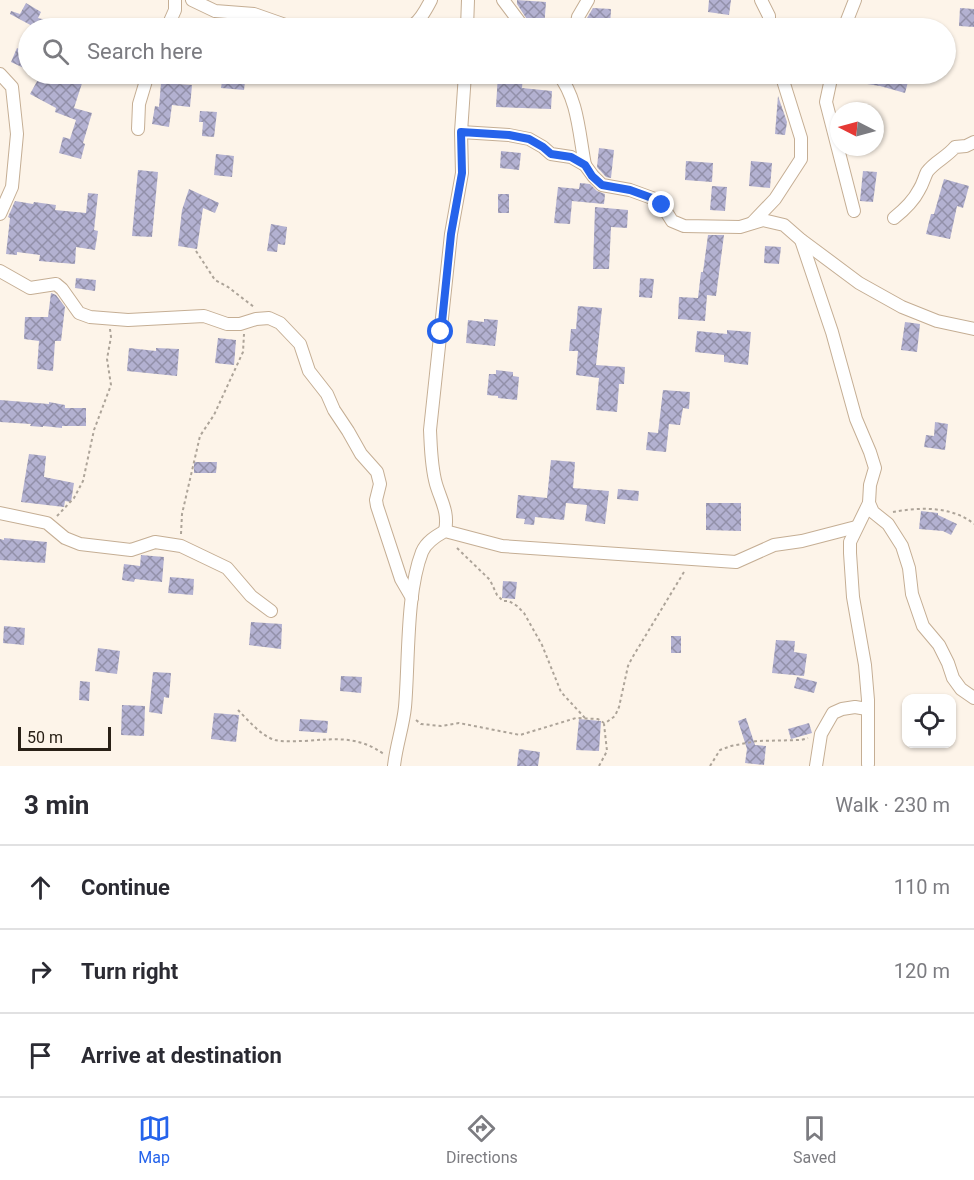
<!DOCTYPE html>
<meta charset="utf-8">
<style>
:root{--surface:#fff;--page:#f7f7f7;--text:#2b2b33;--muted:#7c7c81;--line:#e1e1e2;--accent:#2563eb}
body{margin:0;font-family:Roboto,sans-serif;background:var(--page);color:var(--text)}
.controls{position:absolute;right:18px;bottom:18px;display:grid;overflow:hidden;border-radius:12px;box-shadow:0 2px 4px #0004}
.controls button{width:54px;height:54px;display:grid;place-items:center;padding:0;border:0;border-bottom:2px solid var(--line);background:var(--surface);color:var(--text);font:30px sans-serif}
.compass{position:absolute;left:830px;top:102px;width:54px;height:54px;border-radius:50%;background:var(--surface);box-shadow:0 2px 4px #0004;rotate:276deg}
.scale{position:absolute;left:18px;bottom:15px;width:93px;box-sizing:border-box;padding-left:6px;border:3px solid #292016;border-top:0;font-size:16px;line-height:21px;white-space:nowrap;color:#292016;-webkit-text-stroke:4px #fdf4e9;paint-order:stroke}
.stop{position:absolute;width:18px;height:18px;margin:-14px;border:4px solid #2563eb;border-radius:50%;background:#fff}
.stop.end{background:#2563eb;border-color:#fff;box-shadow:0 2px 6px #0008}
.list{margin:0;padding:0;list-style:none}
h2{display:flex;justify-content:space-between;align-items:center;height:78px;margin:0;padding:0 24px;font-size:26px}
h2 small{font-size:20px;font-weight:400;color:var(--muted)}
.list li{display:grid;grid-template-columns:39px 1fr auto;gap:18px;align-items:center;box-sizing:border-box;height:84px;padding:0 24px;border-top:2px solid var(--line)}
.list b{display:block;font-size:22px;white-space:nowrap}
.list em{font-size:20px;font-style:normal;color:var(--muted)}
.icon{flex:none;width:33px;height:33px;fill:none;stroke:currentColor;stroke-width:2;stroke-linecap:round;stroke-linejoin:round}
.map{position:relative;flex:none;width:974px;height:766px;overflow:hidden}
.search{position:absolute;background:var(--surface);box-shadow:0 2px 4px #0004;left:18px;right:18px;top:18px;height:66px;display:flex;align-items:center;gap:15px;box-sizing:border-box;padding:0 21px;border-radius:33px;color:var(--muted);font-size:22px}
.sheet{height:330px;background:var(--surface)}
nav{display:flex;justify-content:space-around;align-items:center;box-sizing:border-box;height:84px;border-top:2px solid var(--line);background:var(--surface);font-size:16px;color:var(--muted)}
nav a{display:grid;justify-items:center;gap:3px}
nav .on{color:var(--accent)}
.map>svg:first-child{display:block}
</style>
<div class="map">
<svg width="974" height="766" viewBox="0 0 974 766">
<defs>
<pattern id="building-cross-hatch" width="8" height="8" patternUnits="userSpaceOnUse" patternTransform="scale(1.5)"><rect width="8" height="8" fill="#b3b1d1"/><path d="M0 0l8 8M0 8l8-8" fill="none" stroke="#9290a9"/></pattern>
</defs>
<rect width="100%" height="100%" fill="#fdf4e9"/>
<g fill="url(#building-cross-hatch)">
<path d="M517 0 546 2 544 28 532 27 517 4Z"/>
<path d="M709 0H731L729 15 708 12Z"/>
<path d="M26 3 41 12 38 18 66 25V28H36L10 14 11 11 20 14Z"/>
<path d="M593 8 611 9 610 28H587V18Z"/>
<path d="M960 8 974 9V27L959 26Z"/>
<path d="M17 48 28 53V62L26 69 11 62Z"/>
<path d="M41 74H85L74 108 92 113 83 143 85 144 81 159 59 153 63 137 70 139 76 120 55 112 56 108 30 94Z"/>
<path d="M223 74H246L244 90 221 88Z"/>
<path d="M498 74 523 75 522 88 552 91 551 109 496 107Z"/>
<path d="M854 74 887 76 908 82 905 93 880 86 867 84 868 82 853 78Z"/>
<path d="M161 83 192 85 190 107 172 105 169 127 152 124 155 106 159 107Z"/>
<path d="M778 96 787 122 785 135 775 134Z"/>
<path d="M200 111 217 112 214 137 202 136 203 122H199Z"/>
<path d="M599 148 614 150 611 178 606 177 597 167Z"/>
<path d="M501 151 521 153 519 170 500 168Z"/>
<path d="M216 154 234 156 232 177 214 175Z"/>
<path d="M686 161 713 163 712 182 685 180Z"/>
<path d="M751 161 772 163 770 188 749 186Z"/>
<path d="M138 170 158 172 152 237 132 236Z"/>
<path d="M863 171 877 172 873 202 860 201Z"/>
<path d="M944 179 969 186 963 208 957 206 950 239 926 234 931 214H934Z"/>
<path d="M580 183 590 184 597 191 605 194 604 204 572 201 570 224 554 223 558 187 579 189Z"/>
<path d="M712 186 727 187 725 211 710 210Z"/>
<path d="M189 189 219 203 215 213 203 208 197 249 178 246 182 210Z"/>
<path d="M88 193 98 194 94 230 98 231 95 250 76 247 75 264 39 261 40 255 17 252V255L6 254 10 218 8 217 15 201 33 204 34 202 56 205 55 210 86 213Z"/>
<rect x="498" y="194" width="11" height="19"/>
<path d="M595 207 628 210 627 228 611 227 609 269H593Z"/>
<path d="M271 224 287 227 285 245 278 244 277 252 267 251Z"/>
<path d="M708 235H724L716 296 707 295 705 321 678 319 679 297 698 298 701 272H703Z"/>
<path d="M765 246 781 247 779 264 764 263Z"/>
<path d="M76 278 96 280 95 291 75 288Z"/>
<path d="M640 278 654 279 652 298 639 297Z"/>
<path d="M51 293 56 295 65 307 61 341H55L53 371 37 369 39 341 24 339 25 317H48Z"/>
<path d="M578 306 602 308 596 365 625 367 624 384H619L617 412 596 410 599 378 576 375 578 351H569L571 329H576Z"/>
<path d="M484 319 498 320 495 346 466 343 468 320 484 322Z"/>
<path d="M905 322 920 324 917 352 901 350Z"/>
<path d="M727 330 751 332 748 365 724 362V355L695 352 697 331 727 334Z"/>
<path d="M218 338 236 340 234 365 215 363Z"/>
<path d="M129 348 156 351V348L179 349 177 376 127 371Z"/>
<path d="M496 370 513 372V376L519 377 517 400 498 398V396L487 395 489 374H496Z"/>
<path d="M663 390 690 392 689 409 683 408 680 425 669 424 666 452 646 450 648 432 658 433Z"/>
<path d="M0 400 49 404V402L65 405V408H86V426H62V428L43 426V427L30 426 31 424 0 422Z"/>
<path d="M935 422 948 424 945 450 924 447 926 435 934 436Z"/>
<path d="M29 454 46 456 44 477 74 483 71 502 65 501 64 507 21 502Z"/>
<path d="M551 460 575 462 573 488 609 491 605 524 585 521 587 505 566 503 564 520 535 517 534 525 524 524 525 519 516 518 518 495 547 498Z"/>
<path d="M194 462H217L216 473H194Z"/>
<path d="M618 489 639 491 638 501 617 499Z"/>
<path d="M706 503H741V531L706 530Z"/>
<path d="M921 511 938 513V515L957 524 951 535 943 531 919 529Z"/>
<path d="M4 538 47 542 45 563 0 560V539L4 540Z"/>
<path d="M141 555 164 557 162 582 135 579 134 582 122 580 124 564 140 566Z"/>
<path d="M170 577 194 579 193 595 168 593Z"/>
<path d="M503 581 517 582 515 599 502 598Z"/>
<path d="M251 622 282 624 281 649 249 645Z"/>
<path d="M4 626 25 628 24 645 3 643Z"/>
<rect x="671" y="636" width="10" height="17"/>
<path d="M776 640 795 641 794 652 807 654 804 676 772 673Z"/>
<path d="M98 648 120 651 117 674 95 671Z"/>
<path d="M153 672 171 673 169 698 164 697 162 714 149 712Z"/>
<path d="M341 676 362 677 361 693 340 691Z"/>
<path d="M797 677 817 682 814 693 794 688Z"/>
<path d="M80 681 90 682 89 701 79 700Z"/>
<path d="M122 705 145 706 144 736 121 735Z"/>
<path d="M214 713 239 715 236 742 211 739Z"/>
<path d="M746 718 755 745 766 746 764 765 745 763 747 749 738 721Z"/>
<path d="M300 719 328 721 327 733 299 731Z"/>
<path d="M579 719 601 721 599 751 576 750Z"/>
<path d="M809 723 812 733 791 739 788 729Z"/>
<path d="M519 749 540 752 538 766H517Z"/>
</g>
<g fill="none" stroke-linecap="round" stroke-linejoin="round">
<defs>
<g id="minor">
<path d="M192 0 215 11 254 14 294 28"/>
<path d="M503 0 524 28"/>
<path d="M761 0 769 16V28"/>
<path d="M167 28 175 10V0"/>
<path d="M369 28C406 18 408 45 431 0"/>
<path d="M467 28 468 0"/>
<path d="M576 28 578 17 588 0"/>
<path d="M844 28 855 0"/>
<path d="M0 74 12 87 17 134 12 187 0 214"/>
<path d="M558 74C578 98 579 134 585 165"/>
<path d="M832 74 826 102 854 211"/>
<path d="M138 129 139 104 148 74"/>
<path d="M461 132 509 135 529 139 543 147 551 154 571 157 585 165 593 176 602 185 630 190 652 198 662 205 672 221 684 226 740 227 763 220 784 225 800 239 859 283 902 307 937 321 974 329"/>
<path d="M894 218C904 210 913 202 919 190 923 184 924 178 927 172 934 162 947 157 955 147L966 146 974 142"/>
<path d="M752 223 775 199 801 159V138L781 74"/>
<path d="M801 240 832 332 856 419 870 452 875 468 870 485 869 503 873 512 888 524 902 546 909 568 912 594 923 626 939 645 948 663 953 678 961 689 974 698"/>
<path d="M0 271 30 288 56 284 62 289 79 313 90 317 128 320 204 316 227 324H240L256 319 269 318 280 323 300 344 309 371 327 394 334 410 348 431 361 454 377 472 380 484 376 500 377 506 401 579 412 598"/>
<path d="M0 513 47 523 65 538 80 544 131 550 155 542 181 546 227 568 251 596 271 611"/>
<path d="M445 531C449 512 441 501 436 484 431 466 431 449 430 430L451 234 462 173 461 132 465 74"/>
<path d="M868 764V700L865 665 853 597 850 553V542L869 503"/>
<path d="M394 766C396 746 403 727 405 707 409 662 406 593 422 552 426 542 436 536 445 531L502 546 736 562 774 545 802 541 856 527"/>
<path d="M816 766 821 734 833 713 842 709 855 707 867 709"/>
</g>
</defs>
<use href="#minor" stroke="#c5ae94" stroke-width="14"/>
<g stroke="#ada499" stroke-width="2" stroke-dasharray="3 3" stroke-linecap="butt">
<path d="M196 251 215 280 228 287 254 307"/>
<path d="M893 512C920 507 952 506 974 524"/>
<path d="M57 516 74 498 83 481 94 430 111 385 107 359 111 337 110 329"/>
<path d="M181 534 182 514 200 436 214 415 243 352 244 334"/>
<path d="M457 548 490 580 497 595 503 601H509L517 606 524 613 542 645 561 692 585 718"/>
<path d="M238 710C248 720 261 736 275 740 283 742 294 741 303 741 335 739 358 735 385 755"/>
<path d="M416 720 421 724 441 726 459 723 520 735 576 718 598 719 604 723"/>
<path d="M599 766 607 751 604 724 615 716 619 707 628 666 632 658 684 572"/>
<path d="M710 766 720 750 731 746 757 741 801 740 808 738"/>
</g>
<use href="#minor" stroke="#fff" stroke-width="12"/>
</g>
<g fill="none" stroke-linecap="round" stroke-linejoin="round">
<path stroke="#2563eb" stroke-width="8" d="M441 332 451 234 462 173 461 132 509 135 529 139 543 147 551 154 571 157 585 165 592 176 602 185 630 190 652 198 662 205"/>
</g>
</svg>
<div class="controls">
<button><svg class="icon" aria-label="locate" viewBox="0 0 24 24"><circle cx="12" cy="12" r="6"/><path d="M12 2v4M12 18v4M2 12h4M18 12h4"/></svg></button>
</div>
<svg class="compass" viewBox="-18 -18 36 36"><path d="M0-13l5 13h-10z" fill="#e53935"/><path d="M0 13l5-13h-10z" fill="#7c7c81"/></svg>
<div class="scale">50 m</div>
<div class="stop" style="left:441px;top:332px"></div>
<div class="stop end" style="left:662px;top:205px"></div>
<div class="search"><svg class="icon" aria-label="search" viewBox="0 0 24 24"><circle cx="10" cy="10" r="6"/><path d="M15 15l6 6"/></svg>Search here</div>
</div>
<section class="sheet">
<h2>3 min<small>Walk · 230 m</small></h2>
<ul class="list">
<li><svg class="icon" aria-label="ahead" viewBox="0 0 24 24"><path d="M12 20V5M6 11l6-6 6 6"/></svg><div><b>Continue</b></div><em>110 m</em></li>
<li><svg class="icon" aria-label="right" viewBox="0 0 24 24"><path d="M7 20v-9h11M14 6l5 5-5 5"/></svg><div><b>Turn right</b></div><em>120 m</em></li>
<li><svg class="icon" aria-label="arrive" viewBox="0 0 24 24"><path d="M6 21V4h12l-3 4 3 4H6"/></svg><div><b>Arrive at destination</b></div></li>
</ul>
</section>
<nav>
<a class="on"><svg class="icon" aria-label="map" viewBox="0 0 24 24"><path d="M3 6l6-2 6 2 6-2v14l-6 2-6-2-6 2zM9 4v14M15 6v14"/></svg>Map</a>
<a><svg class="icon" aria-label="directions" viewBox="0 0 24 24"><path d="M12 3l9 9-9 9-9-9zM9 14v-3h6M13 9l2 2-2 2"/></svg>Directions</a>
<a><svg class="icon" aria-label="saved" viewBox="0 0 24 24"><path d="M7 4h10v16l-5-4-5 4z"/></svg>Saved</a>
</nav>
